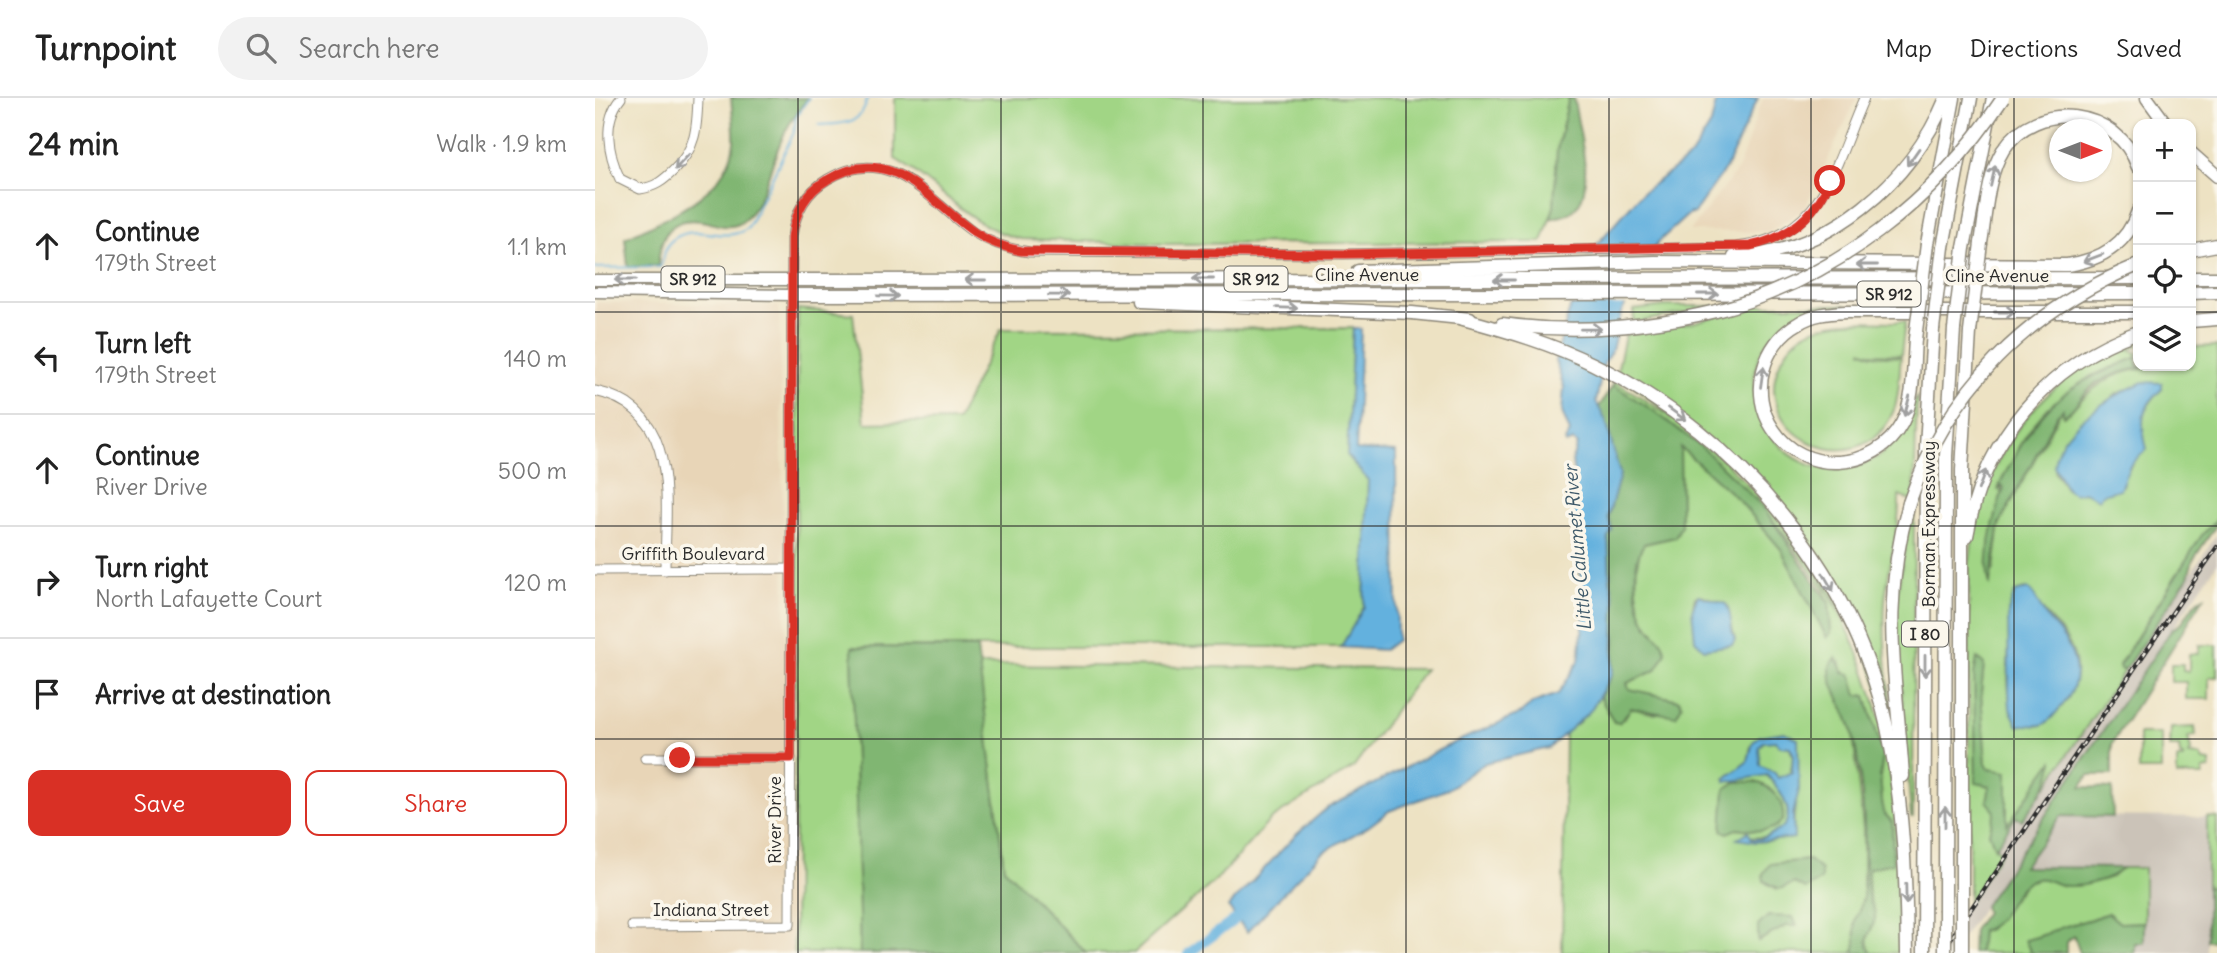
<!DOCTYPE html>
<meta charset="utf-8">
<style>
:root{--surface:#fff;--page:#f2f2f2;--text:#222;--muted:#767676;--line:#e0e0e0;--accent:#d93025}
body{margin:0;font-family:Delius,sans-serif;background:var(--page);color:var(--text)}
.controls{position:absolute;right:21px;top:21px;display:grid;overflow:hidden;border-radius:14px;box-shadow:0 2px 5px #0004}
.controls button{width:63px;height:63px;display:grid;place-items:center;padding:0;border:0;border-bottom:2px solid var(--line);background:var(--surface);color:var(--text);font:35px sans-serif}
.compass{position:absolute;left:1454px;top:21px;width:63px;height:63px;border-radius:50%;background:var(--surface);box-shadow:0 2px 5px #0004;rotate:90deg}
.stop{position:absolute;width:21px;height:21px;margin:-16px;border:5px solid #d93025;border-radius:50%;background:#fff}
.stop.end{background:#d93025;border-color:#fff;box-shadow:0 2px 7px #0008}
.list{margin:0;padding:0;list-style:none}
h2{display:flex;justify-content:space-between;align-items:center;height:91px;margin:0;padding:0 28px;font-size:30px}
h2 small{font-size:23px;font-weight:400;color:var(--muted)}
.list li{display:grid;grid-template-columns:46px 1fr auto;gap:21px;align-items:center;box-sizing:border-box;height:112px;padding:0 28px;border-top:2px solid var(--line)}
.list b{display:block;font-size:26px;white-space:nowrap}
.list p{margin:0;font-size:23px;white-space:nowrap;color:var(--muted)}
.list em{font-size:23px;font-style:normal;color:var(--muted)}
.actions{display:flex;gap:14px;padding:21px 28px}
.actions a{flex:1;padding:16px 0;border:2px solid var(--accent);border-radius:14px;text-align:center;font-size:24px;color:var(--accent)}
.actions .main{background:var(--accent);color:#fff}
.icon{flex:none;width:38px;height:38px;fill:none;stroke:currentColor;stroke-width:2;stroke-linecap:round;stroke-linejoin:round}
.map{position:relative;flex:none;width:1622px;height:855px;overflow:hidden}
header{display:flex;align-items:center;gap:42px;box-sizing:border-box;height:98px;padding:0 35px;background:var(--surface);border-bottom:2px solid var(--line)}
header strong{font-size:33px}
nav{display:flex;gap:38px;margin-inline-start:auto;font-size:24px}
.search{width:490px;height:63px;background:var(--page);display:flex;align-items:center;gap:18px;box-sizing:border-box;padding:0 24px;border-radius:38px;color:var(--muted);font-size:26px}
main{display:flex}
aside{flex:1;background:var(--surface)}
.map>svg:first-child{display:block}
</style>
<header>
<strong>Turnpoint</strong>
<div class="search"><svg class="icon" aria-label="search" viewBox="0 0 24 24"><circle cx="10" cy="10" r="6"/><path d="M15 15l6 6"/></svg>Search here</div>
<nav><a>Map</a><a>Directions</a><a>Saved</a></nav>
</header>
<main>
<aside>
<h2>24 min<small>Walk · 1.9 km</small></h2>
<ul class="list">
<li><svg class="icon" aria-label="ahead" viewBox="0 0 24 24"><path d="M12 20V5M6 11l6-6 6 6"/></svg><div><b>Continue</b><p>179th Street</p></div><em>1.1 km</em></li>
<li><svg class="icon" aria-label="left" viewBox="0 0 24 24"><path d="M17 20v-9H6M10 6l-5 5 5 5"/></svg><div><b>Turn left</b><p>179th Street</p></div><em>140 m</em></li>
<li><svg class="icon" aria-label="ahead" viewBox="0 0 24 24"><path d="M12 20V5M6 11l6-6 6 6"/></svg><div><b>Continue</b><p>River Drive</p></div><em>500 m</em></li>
<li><svg class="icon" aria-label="right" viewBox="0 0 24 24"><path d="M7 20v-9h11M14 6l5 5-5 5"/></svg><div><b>Turn right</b><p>North Lafayette Court</p></div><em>120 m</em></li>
<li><svg class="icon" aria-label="arrive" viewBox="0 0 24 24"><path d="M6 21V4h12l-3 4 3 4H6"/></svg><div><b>Arrive at destination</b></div></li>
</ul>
<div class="actions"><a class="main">Save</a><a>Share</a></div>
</aside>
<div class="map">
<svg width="1622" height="855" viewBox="0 0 1622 855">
<rect width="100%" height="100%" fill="#fbf7ec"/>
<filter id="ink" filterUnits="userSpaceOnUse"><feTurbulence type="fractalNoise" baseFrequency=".0143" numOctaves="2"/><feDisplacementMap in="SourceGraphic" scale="14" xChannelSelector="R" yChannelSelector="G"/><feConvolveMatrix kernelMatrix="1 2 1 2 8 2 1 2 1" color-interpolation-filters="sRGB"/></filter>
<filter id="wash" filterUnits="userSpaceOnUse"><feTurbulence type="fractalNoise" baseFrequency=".00686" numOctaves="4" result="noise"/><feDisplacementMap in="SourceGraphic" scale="28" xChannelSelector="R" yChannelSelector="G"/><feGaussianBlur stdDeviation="1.57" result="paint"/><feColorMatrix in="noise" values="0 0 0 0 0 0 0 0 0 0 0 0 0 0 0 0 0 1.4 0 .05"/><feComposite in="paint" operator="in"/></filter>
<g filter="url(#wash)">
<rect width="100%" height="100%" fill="#ede2c3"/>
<g fill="#e8d5b7">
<path d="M1168 0H1262L1209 111 1174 134 1095 133 1143 71Z"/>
<path d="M0 204 184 208 197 855H0Z"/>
</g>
<g fill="#cbc3b8">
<path d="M1622 436V466L1357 855H1342L1405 755 1400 750 1422 718 1428 722Z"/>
<path d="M1466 718 1612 719V855H1540V845H1549L1427 770Z"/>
</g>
<g fill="#a1d585" stroke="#668058" stroke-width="2" fill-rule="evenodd">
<path d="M300 0H974L962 52 959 109 947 144 572 146 426 141C374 130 345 86 300 61Z"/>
<path d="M1159 207H1252C1234 214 1212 209 1192 224 1111 285 1195 411 1282 359 1305 345 1305 317 1322 299L1319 404 1304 398C1305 431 1293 468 1290 503 1287 548 1295 594 1299 638L1271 553 1177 399 1022 274 1030 238 1037 234 1100 224Z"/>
<path d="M1070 208H1116L1119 209 1038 225 1039 212Z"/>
<path d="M203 211 258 216 270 325 362 323 406 231 758 230 752 358 773 382 769 509 746 549H257L265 855H199Z"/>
<path d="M1310 224 1306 257 1278 256 1266 252 1277 257 1306 259C1304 275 1305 296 1299 312 1264 395 1146 332 1188 259 1195 246 1205 236 1219 231 1246 220 1281 224 1310 224Z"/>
<path d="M1543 240V248L1534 252 1543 255V259L1496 278 1453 310 1438 327 1424 348 1407 388 1393 475 1399 472 1405 425 1468 309 1474 315C1510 271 1542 268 1596 268V249L1622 248V421L1607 437 1524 567 1529 573 1450 690 1458 663 1412 728V674L1393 671 1391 666 1386 595 1389 566 1382 561 1379 577 1381 684 1395 688C1396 695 1399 704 1400 711 1401 729 1387 741 1406 754L1374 804V468C1385 358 1441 282 1543 240ZM1558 285 1567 291C1554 303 1538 326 1550 343 1544 360 1530 370 1527 388L1506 396 1472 392 1460 374 1468 342 1488 322 1523 295ZM1429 491 1438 495C1444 511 1453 518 1463 530 1495 568 1483 603 1443 628L1422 624C1406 597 1415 525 1420 494Z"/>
<path d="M1019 283C1147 356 1249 477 1285 622 1296 670 1301 720 1304 769L1301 781 1305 855H1277C1268 842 1274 833 1280 820L1274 802 1273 774 1274 770 1298 765 1297 724 1288 714 1285 678 1288 658 1271 598 1262 597 1256 577 1248 574 1245 563 1241 594 1252 613 1258 636 1268 730V799L1260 828 1262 846 1258 855H967L970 635 984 624 1005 599 1019 624 1029 621 1036 610 1060 616 1087 608 1084 602 1034 591 1032 585 1055 575 1060 534C1040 523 1036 463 1049 446L1080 439 1086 428 1085 349 1143 401 1186 451 1232 539C1233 529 1236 518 1234 507 1232 493 1218 477 1210 465 1159 390 1095 335 1018 287ZM1106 497 1131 506 1140 542 1137 547 1112 550C1102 534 1094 518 1100 499ZM1183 636 1201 650C1205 681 1198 709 1198 740L1161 744 1148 739C1202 744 1203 712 1172 677L1131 680 1153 663 1156 647ZM1172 689 1187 706V721C1172 734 1163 734 1143 730ZM1214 762 1224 770 1204 789 1200 785 1182 791 1171 785 1181 765Z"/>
<path d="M1316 414 1319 415 1318 719H1316L1300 507Z"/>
<path d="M1604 547H1622V579H1614V601H1591V584H1576V566H1588V572L1594 573V556L1604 555Z"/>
<path d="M384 567 830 571 759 669 676 721 623 780 539 855H491L409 770Z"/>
<path d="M1600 629 1601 638 1593 639 1596 653 1593 657 1605 658 1608 663 1615 664V671L1608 672V678H1582V661H1588V658L1585 657 1584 649H1575L1576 630Z"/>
<rect x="1544" y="636" width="22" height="36"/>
<path d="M1169 643H1180L1184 647 1195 649 1198 660 1195 676 1183 681 1165 667 1164 649Z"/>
<path d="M1612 719 1622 720V790L1612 789Z"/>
<path d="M1527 770H1549V824L1525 825 1513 815C1498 822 1483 824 1469 829 1456 834 1446 840 1431 842L1436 855H1384V835L1394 831 1431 784 1447 780 1472 788 1489 787 1517 779Z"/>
</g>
<g fill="#80b672" stroke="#56704e" stroke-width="2">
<path d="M136 0H213C203 13 193 26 187 41 176 63 167 114 144 126 133 131 123 127 112 124 76 116 65 136 63 168L33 169 30 140C71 120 133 97 139 44 140 30 137 14 136 0Z"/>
<path d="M974 0H979C981 27 1005 95 976 114 971 118 961 119 955 121L959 109 962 52Z"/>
<path d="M1543 259V268H1558C1535 271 1508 277 1491 294 1483 302 1479 313 1468 318V311L1462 317 1405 425 1395 486C1387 465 1401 412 1409 390L1407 388 1403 393C1406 379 1413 372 1419 360 1451 298 1481 284 1543 259Z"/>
<path d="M1018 287 1059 313 1109 351 1168 409 1234 505 1236 535 1232 540 1186 451 1143 401 1085 349 1086 428 1080 439 1049 446C1035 465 1040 510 1053 528 1060 539 1068 540 1071 555L1061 572 1032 585 1034 591 1084 602 1087 607 1081 618 1036 610 1024 625 1019 624 1005 599 1017 577 1020 545 1013 439 1016 427 1013 419 1025 376 1004 309Z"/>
<path d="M1622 421V426L1598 462 1593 479 1529 573 1525 571 1524 568 1607 437Z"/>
<path d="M1609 499 1517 646V677H1494L1486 689 1517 690 1518 719 1466 718 1428 769 1527 770C1517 782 1487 789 1471 788 1460 787 1451 778 1439 781 1414 788 1414 825 1386 833L1384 855H1377L1378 832 1391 814 1389 808 1577 531C1593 525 1593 506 1609 499Z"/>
<path d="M257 549 382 550 409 770 491 855H265Z"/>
<path d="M1241 560 1248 574 1256 577 1262 597 1271 598 1288 658 1285 678 1288 714 1297 724 1298 765 1274 770 1273 774C1273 782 1271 795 1275 803 1277 809 1281 811 1280 819 1279 834 1266 839 1277 855H1258C1264 843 1259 836 1260 824 1261 815 1267 809 1268 799 1273 749 1268 681 1257 632 1252 610 1233 589 1235 567Z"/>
<path d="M1382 560 1389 566 1386 595 1391 666 1394 671 1412 674V727L1458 663C1459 680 1438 707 1427 722L1421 719 1400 750 1394 735 1400 713 1392 703 1395 688 1381 685 1379 577Z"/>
<path d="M1160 684C1177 687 1190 705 1188 721 1178 737 1159 733 1144 730L1132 735 1127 732 1130 691 1141 684Z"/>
<path d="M1214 762 1226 772V782L1210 791 1200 785 1185 791 1169 783 1168 776 1175 766Z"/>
<path d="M1612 789 1622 790V843H1612Z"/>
<path d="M1513 815 1525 825 1549 824V845H1540V855H1485L1479 838 1471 844V855H1436L1430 842C1446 839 1455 834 1468 829 1483 824 1498 822 1513 815Z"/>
<path d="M1173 818 1198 819 1202 828H1191L1163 843V828Z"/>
</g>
<g fill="#64b1de" stroke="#486e84" stroke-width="2" fill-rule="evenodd">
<path d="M1122 0H1163L1131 70 1098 116 1095 115 1063 144 1026 215 1017 252 1009 265 1001 304 1011 323 1025 376 1013 419 1017 432 1013 439 1015 482 1020 503 1018 570 1017 577 995 613 954 650 890 665 853 691 794 713 773 729 727 754 652 834 633 809 701 737 732 710 850 649 926 615 938 605 963 596 984 563 990 506 981 447 977 443 979 426 975 390 979 379 977 362 982 347 978 343 971 346 970 343 975 335 967 314 969 289 960 263 989 161 1048 94 1096 58 1116 26Z"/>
<path d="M758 230 766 231 761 352 801 354 802 542 789 552 746 549 769 509 773 382 752 358Z"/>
<path d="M1548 284 1567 285V291C1545 310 1545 325 1552 351L1535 367 1525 391 1507 396 1504 401 1489 394 1479 396 1472 392 1459 368C1462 330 1516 298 1548 284Z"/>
<path d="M1433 491C1443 498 1445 513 1454 522 1476 545 1494 578 1468 606 1462 613 1458 621 1449 626 1441 630 1432 625 1423 628L1415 611 1414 595 1413 514 1420 494Z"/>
<path d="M1103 497 1131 506C1138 517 1134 530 1140 542L1137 547 1109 551 1100 542 1097 512Z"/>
<path d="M1189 634 1203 641 1204 692 1198 716 1199 740 1161 744 1142 741 1153 734 1157 741C1167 742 1170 739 1178 735 1207 723 1187 694 1172 677L1131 684V680L1153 663 1158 644 1165 638ZM1180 643 1185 648 1195 649 1198 655 1197 674 1183 680 1180 675 1165 667 1164 649 1168 644Z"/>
</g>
<path fill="#ede2c3" d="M1060 157 1036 207H973L979 179 988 158Z"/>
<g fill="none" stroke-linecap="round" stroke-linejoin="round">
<g stroke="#64b1de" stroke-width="2">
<path d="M224 27C246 26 269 27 272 0"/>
<path d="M0 170 65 169C70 161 68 151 75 144 100 121 128 148 153 130L199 34 201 19 214 0"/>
</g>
<path stroke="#64b1de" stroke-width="10" d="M594 855 652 813"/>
</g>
</g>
<g filter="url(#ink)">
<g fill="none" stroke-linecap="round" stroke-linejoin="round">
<defs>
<g id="minor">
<path d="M26 0C7 23 13 56 25 81L45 91C60 89 68 83 79 72 101 50 102 31 103 0"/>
<path d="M0 293C87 311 70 406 70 472"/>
<path d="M0 472 196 471"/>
<path d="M50 660H196"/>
<path d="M37 828 195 827 197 139C200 115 211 94 233 81 296 44 333 102 378 134 395 145 414 151 434 154L749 156 1141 149C1230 139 1238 69 1269 0"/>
</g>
<g id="major">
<path d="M0 182H197"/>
<path d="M0 194 197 197"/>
</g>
<g id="highway">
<path d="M1552 0 1571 26"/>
<path d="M1596 55 1622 78"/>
<path d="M1386 145C1391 116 1392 78 1408 52 1442 0 1523 11 1543 69"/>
<path d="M1332 146 1359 0"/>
<path d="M1348 149 1376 0"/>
<path d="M1369 150 1398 0"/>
<path d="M1596 152 1622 147"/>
<path d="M1139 159C1234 155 1316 85 1351 0"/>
<path d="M763 173 1060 164 1472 167C1506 162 1532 147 1543 113"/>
<path d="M1596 180H1622"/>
<path d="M197 182 1543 180"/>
<path d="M1596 195 1622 194"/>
<path d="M197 197 1543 195"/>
<path d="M544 204 817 215 875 221"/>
<path d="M868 221C913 233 957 246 998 266 1147 338 1264 480 1295 644 1309 714 1311 784 1312 855"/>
<path d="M1596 223 1622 221"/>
<path d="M907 226C980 236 1050 230 1121 213"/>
<path d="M1320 241C1318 268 1320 300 1307 325 1281 374 1208 378 1178 331 1154 296 1167 245 1204 225 1218 216 1233 215 1250 214H1543"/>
<path d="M1372 438C1388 342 1452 266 1543 234"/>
<path d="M1308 678C1301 576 1285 508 1314 405"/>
<path d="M1367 785V372L1375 234"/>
<path d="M1350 811 1351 358 1359 231"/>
<path d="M1329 855 1331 349 1338 231"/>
</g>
</defs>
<use href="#minor" stroke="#8c8677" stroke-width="11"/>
<use href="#major" stroke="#8c8677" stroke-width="13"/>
<use href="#highway" stroke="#8c8677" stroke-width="15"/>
<use href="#minor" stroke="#fff" stroke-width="9"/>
<use href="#major" stroke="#fff" stroke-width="10"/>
<use href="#highway" stroke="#fff" stroke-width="12"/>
<defs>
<path id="rail" d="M1346 855 1622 449"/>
</defs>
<use href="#rail" stroke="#2b2b2b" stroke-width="4.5"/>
<use href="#rail" stroke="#fbf7ec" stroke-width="2" stroke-dasharray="5" stroke-linecap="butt"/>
<defs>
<g id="highway-bridge">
<path d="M1121 213C1241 181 1340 103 1408 0"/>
<path d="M1338 231 1348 149"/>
<path d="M1359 231 1369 150"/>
<path d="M1375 234 1386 145"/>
<path d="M1320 241 1332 146"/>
<path d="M1314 405C1353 291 1433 212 1543 167"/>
<path d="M1350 855V811"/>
<path d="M1367 855V785"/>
</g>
</defs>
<use href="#highway-bridge" stroke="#8c8677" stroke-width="15" stroke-linecap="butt"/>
<use href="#highway-bridge" stroke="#fff" stroke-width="12"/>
</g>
<defs><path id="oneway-shaft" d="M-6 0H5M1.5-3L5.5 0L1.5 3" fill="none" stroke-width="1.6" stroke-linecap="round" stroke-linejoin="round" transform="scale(1.75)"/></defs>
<g stroke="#a0a0a0">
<use href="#oneway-shaft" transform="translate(1318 59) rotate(125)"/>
<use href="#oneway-shaft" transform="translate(87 64) rotate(133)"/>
<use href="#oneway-shaft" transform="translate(1398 78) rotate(-77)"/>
<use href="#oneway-shaft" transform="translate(1498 160) rotate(159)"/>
<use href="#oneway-shaft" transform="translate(1272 167) rotate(-180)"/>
<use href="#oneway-shaft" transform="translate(608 181) rotate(180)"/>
<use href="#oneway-shaft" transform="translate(30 182) rotate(180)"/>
<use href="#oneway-shaft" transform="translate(380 182) rotate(180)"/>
<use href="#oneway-shaft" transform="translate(909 182) rotate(-180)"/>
<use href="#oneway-shaft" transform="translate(1113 196)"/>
<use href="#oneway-shaft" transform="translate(464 197) rotate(-1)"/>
<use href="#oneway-shaft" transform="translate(293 198) rotate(1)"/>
<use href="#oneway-shaft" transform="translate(692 210) rotate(2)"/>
<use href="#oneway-shaft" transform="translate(1410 214)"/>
<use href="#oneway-shaft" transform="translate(996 231) rotate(-1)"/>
<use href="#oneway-shaft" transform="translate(1167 279) rotate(-82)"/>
<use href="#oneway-shaft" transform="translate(1312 308) rotate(105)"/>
<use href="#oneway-shaft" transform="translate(1082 316) rotate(36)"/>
<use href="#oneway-shaft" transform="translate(1387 382) rotate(-69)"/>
<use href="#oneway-shaft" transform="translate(1233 484) rotate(60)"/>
<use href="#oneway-shaft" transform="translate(1330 568) rotate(90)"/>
<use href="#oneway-shaft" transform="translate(1350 719) rotate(-90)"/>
<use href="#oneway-shaft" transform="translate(1311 796) rotate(89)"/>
</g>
</g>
<g fill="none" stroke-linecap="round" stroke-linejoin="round" filter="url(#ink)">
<path stroke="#d93025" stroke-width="9" d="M85 660H196L197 139C200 115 211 94 232 82 298 42 334 105 382 136 396 145 411 150 427 153L750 156 1155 148C1193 140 1220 118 1235 83"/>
</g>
<path fill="none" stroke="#2b2b2b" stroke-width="2" stroke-opacity="0.55" d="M203 0V855M406 0V855M608 0V855M811 0V855M1014 0V855M1216 0V855M1419 0V855M0 214H1543M1596 214H1622M0 428H1622M0 641H1622"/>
<g text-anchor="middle" stroke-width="7" stroke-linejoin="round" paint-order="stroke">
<g fill="#fbf7ec" stroke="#696865" stroke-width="2">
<rect x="66.5" y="168.5" width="63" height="25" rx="5"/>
<rect x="629.5" y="168.5" width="63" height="25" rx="5"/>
<rect x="1262.5" y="183.5" width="63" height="25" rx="5"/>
<rect x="1307" y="523.5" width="46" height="25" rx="5"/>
</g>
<g font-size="16" font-weight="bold" fill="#2b2b2b">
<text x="98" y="187">SR 912</text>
<text x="661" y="187">SR 912</text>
<text x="1294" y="202">SR 912</text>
<text x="1330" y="542">I 80</text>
</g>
<g font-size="18" fill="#2b2b2b" stroke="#fbf7ec">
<text x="772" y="183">Cline Avenue</text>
<text x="1402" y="184">Cline Avenue</text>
<text transform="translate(1334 426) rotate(-90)" y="6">Borman Expressway</text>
<text x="98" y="462">Griffith Boulevard</text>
<text transform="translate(180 722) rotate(-90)" y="6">River Drive</text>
<text x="116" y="818">Indiana Street</text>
</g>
<g font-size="19" font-style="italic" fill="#3f5a6a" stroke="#fbf7ec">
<text transform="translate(982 450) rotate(-95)" y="7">Little Calumet River</text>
</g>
</g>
</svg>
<div class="controls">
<button>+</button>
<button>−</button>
<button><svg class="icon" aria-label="locate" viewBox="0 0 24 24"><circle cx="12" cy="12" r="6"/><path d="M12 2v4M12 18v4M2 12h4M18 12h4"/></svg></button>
<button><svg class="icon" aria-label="layers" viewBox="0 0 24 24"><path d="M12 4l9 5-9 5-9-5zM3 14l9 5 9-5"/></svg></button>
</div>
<svg class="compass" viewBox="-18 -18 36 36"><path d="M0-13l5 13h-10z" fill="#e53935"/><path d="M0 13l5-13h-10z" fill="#767676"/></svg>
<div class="stop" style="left:1235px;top:83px"></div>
<div class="stop end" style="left:85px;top:660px"></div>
</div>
</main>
